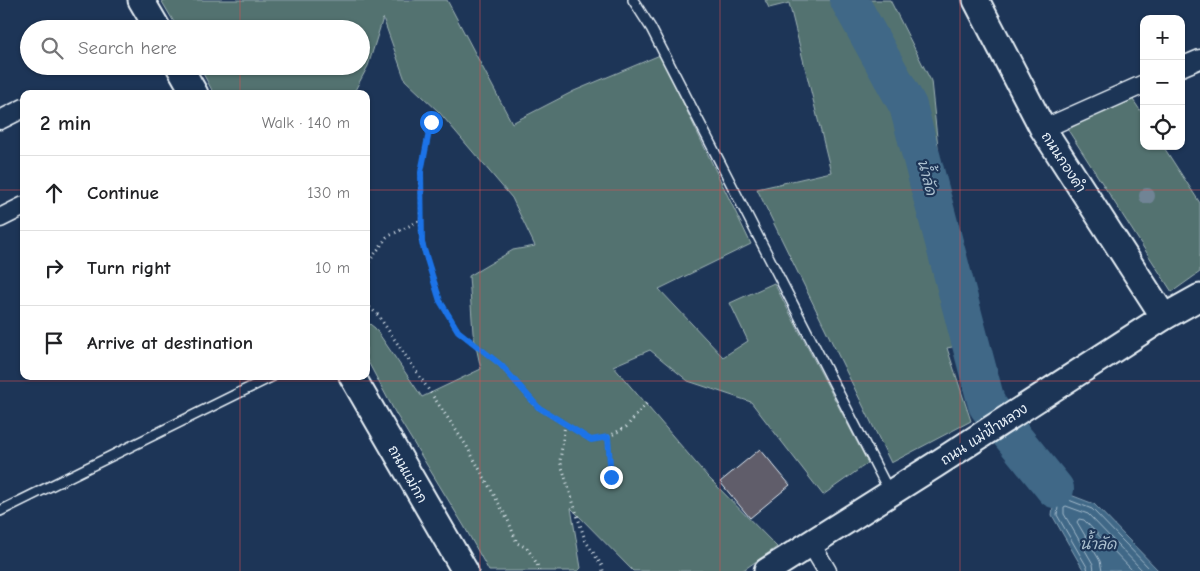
<!DOCTYPE html>
<meta charset="utf-8">
<style>
:root{--surface:#fff;--page:#f6f6f6;--text:#202124;--muted:#757577;--line:#e0e0e0}
body{margin:0;font-family:"Comic Neue","Playpen Sans Thai",sans-serif;background:var(--page);color:var(--text)}
.controls{position:absolute;right:15px;top:15px;display:grid;overflow:hidden;border-radius:10px;box-shadow:0 1px 4px #0004}
.controls button{width:45px;height:45px;display:grid;place-items:center;padding:0;border:0;border-bottom:1px solid var(--line);background:var(--surface);color:var(--text);font:25px sans-serif}
.stop{position:absolute;width:15px;height:15px;margin:-11px;border:4px solid #1a73e8;border-radius:50%;background:#fff}
.stop.end{background:#1a73e8;border-color:#fff;box-shadow:0 1px 5px #0008}
.list{margin:0;padding:0;list-style:none}
h2{display:flex;justify-content:space-between;align-items:center;height:65px;margin:0;padding:0 20px;font-size:21px}
h2 small{font-size:16px;font-weight:400;color:var(--muted)}
.list li{display:grid;grid-template-columns:32px 1fr auto;gap:15px;align-items:center;box-sizing:border-box;height:75px;padding:0 20px;border-top:1px solid var(--line)}
.list b{display:block;font-size:19px;white-space:nowrap}
.list em{font-size:16px;font-style:normal;color:var(--muted)}
.icon{flex:none;width:28px;height:28px;fill:none;stroke:currentColor;stroke-width:2;stroke-linecap:round;stroke-linejoin:round}
.map{position:relative;flex:none;width:1200px;height:571px;overflow:hidden}
.search{position:absolute;background:var(--surface);box-shadow:0 1px 4px #0004;left:20px;top:20px;width:350px;height:55px;display:flex;align-items:center;gap:12px;box-sizing:border-box;padding:0 18px;border-radius:28px;color:var(--muted);font-size:19px}
.panel{position:absolute;background:var(--surface);box-shadow:0 1px 4px #0004;left:20px;top:90px;width:350px;height:290px;border-radius:10px}
.map>svg:first-child{display:block}
</style>
<div class="map">
<svg width="1200" height="571" viewBox="0 0 1200 571">
<rect width="100%" height="100%" fill="#1d3557"/>
<filter id="ink" filterUnits="userSpaceOnUse"><feTurbulence type="fractalNoise" baseFrequency=".02" numOctaves="2"/><feDisplacementMap in="SourceGraphic" scale="10" xChannelSelector="R" yChannelSelector="G"/><feConvolveMatrix kernelMatrix="1 2 1 2 8 2 1 2 1" color-interpolation-filters="sRGB"/></filter>
<g filter="url(#ink)">
<g fill="#537270" stroke="#9eb2b4">
<path d="M161 0H447L512 123 574 91 660 55 751 244 659 289 723 357 748 341 730 303 774 283 868 463 823 495 751 402 688 381 650 350 613 366 707 476 777 547 742 571H633L571 508 581 568 578 571H489L464 526 396 414 366 358V321L375 328 422 397 481 369 473 333 469 276 513 250 535 246 512 198 439 112 405 80 383 18 368 66 353 94H214L199 66H361V29H178Z"/>
<path d="M765 0H890L931 81 945 213 982 341 947 348 971 421 891 463 757 189 831 172 789 3 769 8Z"/>
<path d="M1127 91 1144 116V146H1163L1200 203V272L1172 292 1068 130Z"/>
</g>
<path fill="#3f6887" stroke="#839fb4" d="M1055 489 1094 504 1159 571H1084L1052 515Z"/>
<g fill="none" stroke-linecap="round" stroke-linejoin="round">
<g stroke="#a4bacb" stroke-width="1">
<path d="M1088 571 1087 567 1057 515 1059 499 1061 497 1092 509 1152 571"/>
<path d="M1094 571 1093 564 1064 514V507L1066 506 1088 514 1143 571"/>
<path d="M1102 571 1100 561 1077 522 1079 519 1084 520 1133 571"/>
</g>
<path stroke="#3f6887" stroke-width="38" d="M849 0 908 106 987 405 1055 489"/>
</g>
<path fill="#605d6b" stroke="#e8f1f8" d="M760 449 790 485 750 518 720 482Z"/>
<g fill="none" stroke-linecap="round" stroke-linejoin="round">
<defs>
<g id="lane">
<path d="M633 0 651 28 889 491"/>
<path d="M0 511 273 376"/>
</g>
<g id="street">
<path d="M1181 67 1200 59"/>
<path d="M0 120 24 108"/>
<path d="M1043 129 1144 84"/>
<path d="M0 218 24 206"/>
<path d="M811 544 827 571"/>
</g>
<g id="secondary">
<path d="M141 0 158 29"/>
<path d="M976 0 1043 129 1164 317"/>
<path d="M179 66 195 94"/>
<path d="M352 376 465 571"/>
<path d="M767 571 935 465 1164 317 1200 297"/>
</g>
</defs>
<use href="#lane" stroke="#e8f1f8" stroke-width="12"/>
<use href="#street" stroke="#e8f1f8" stroke-width="21"/>
<use href="#secondary" stroke="#e8f1f8" stroke-width="29"/>
<g stroke="#e8f1f8" stroke-width="3" stroke-dasharray="1 4" stroke-linecap="butt">
<path d="M421 220V243L441 301 458 331 501 365 537 407 591 440 608 437 626 427 648 402"/>
<path d="M366 266 387 237 421 220V172L431 122"/>
<path d="M366 304 378 315 466 445 508 520 517 543 527 548 537 564 539 571"/>
<path d="M565 424 560 461 585 540 602 566 603 571"/>
<path d="M608 437 611 477"/>
</g>
<use href="#lane" stroke="#1d3557" stroke-width="9"/>
<use href="#street" stroke="#1d3557" stroke-width="18"/>
<use href="#secondary" stroke="#1d3557" stroke-width="25"/>
</g>
<circle fill="#708495" cx="1147" cy="196" r="8"/>
</g>
<g fill="none" stroke-linecap="round" stroke-linejoin="round" filter="url(#ink)">
<path stroke="#1a73e8" stroke-width="6" d="M431 122 421 172 422 243 440 301 458 331 501 365 538 407 591 440 608 437 611 477"/>
</g>
<path fill="none" stroke="#da5052" stroke-width="1" stroke-opacity="0.55" d="M240 0V29M480 0V571M720 0V571M960 0V571M240 66V94M0 190H24M366 190H1200M240 376V571M0 381H1200"/>
<g text-anchor="middle" stroke-width="4.5" stroke-linejoin="round" paint-order="stroke">
<g font-size="14" fill="#e8f1f8" stroke="#1d3557">
<text transform="translate(1064 162) rotate(57)" y="5">ถนนกองคำ</text>
<text transform="translate(984 434) rotate(-33)" y="5">ถนน แม่ฟ้าหลวง</text>
<text transform="translate(408 474) rotate(60)" y="5">ถนนแม่กก</text>
</g>
<g font-size="15" font-style="italic" fill="#adc1d0" stroke="#1d3557">
<text transform="translate(927 177) rotate(75)" y="5">น้ำลัด</text>
<text x="1098" y="549">น้ำลัด</text>
</g>
</g>
</svg>
<div class="controls">
<button>+</button>
<button>−</button>
<button><svg class="icon" aria-label="locate" viewBox="0 0 24 24"><circle cx="12" cy="12" r="6"/><path d="M12 2v4M12 18v4M2 12h4M18 12h4"/></svg></button>
</div>
<div class="stop" style="left:431px;top:122px"></div>
<div class="stop end" style="left:611px;top:477px"></div>
<div class="search"><svg class="icon" aria-label="search" viewBox="0 0 24 24"><circle cx="10" cy="10" r="6"/><path d="M15 15l6 6"/></svg>Search here</div>
<section class="panel">
<h2>2 min<small>Walk · 140 m</small></h2>
<ul class="list">
<li><svg class="icon" aria-label="ahead" viewBox="0 0 24 24"><path d="M12 20V5M6 11l6-6 6 6"/></svg><div><b>Continue</b></div><em>130 m</em></li>
<li><svg class="icon" aria-label="right" viewBox="0 0 24 24"><path d="M7 20v-9h11M14 6l5 5-5 5"/></svg><div><b>Turn right</b></div><em>10 m</em></li>
<li><svg class="icon" aria-label="arrive" viewBox="0 0 24 24"><path d="M6 21V4h12l-3 4 3 4H6"/></svg><div><b>Arrive at destination</b></div></li>
</ul>
</section>
</div>
